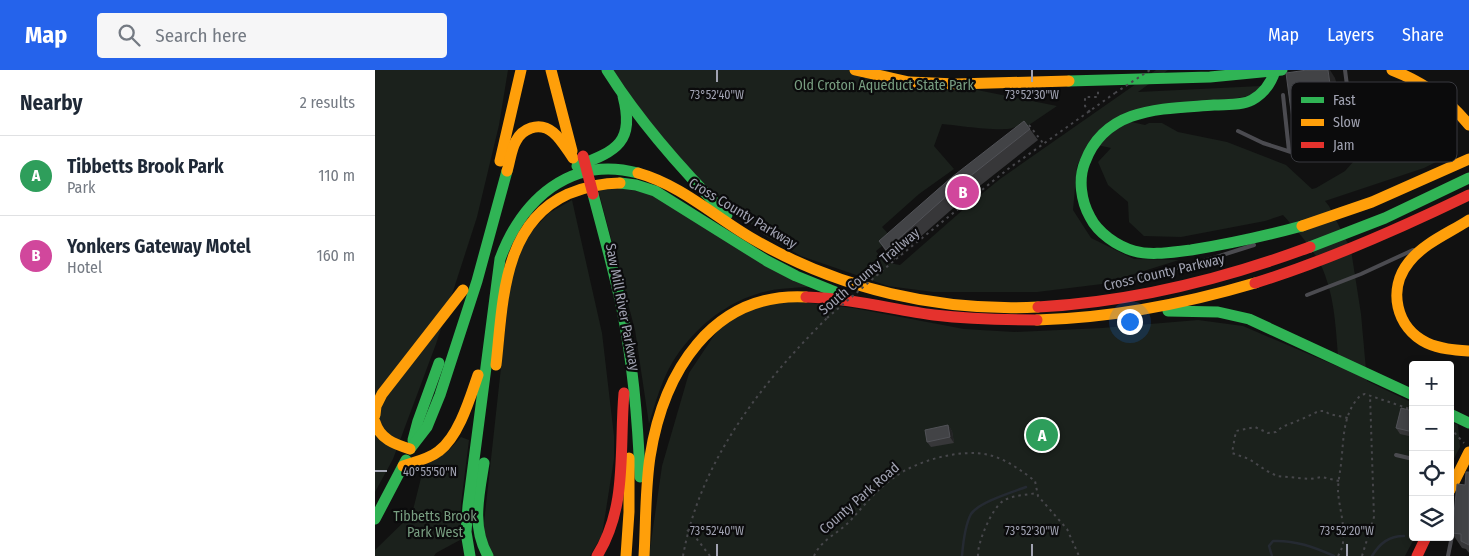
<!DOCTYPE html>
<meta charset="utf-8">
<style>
:root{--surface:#fff;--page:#f6f6f7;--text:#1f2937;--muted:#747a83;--line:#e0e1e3;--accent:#2563eb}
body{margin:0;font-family:"Fira Sans Condensed",sans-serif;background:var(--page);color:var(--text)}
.controls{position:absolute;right:15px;bottom:15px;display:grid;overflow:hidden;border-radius:5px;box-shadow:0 2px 8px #0003}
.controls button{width:45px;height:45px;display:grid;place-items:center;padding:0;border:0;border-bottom:1px solid var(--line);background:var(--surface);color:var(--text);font:25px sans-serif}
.you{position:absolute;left:754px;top:251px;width:18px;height:18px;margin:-12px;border:4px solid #fff;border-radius:50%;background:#1a73e8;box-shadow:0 0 0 8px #1a73e833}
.badge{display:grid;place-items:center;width:32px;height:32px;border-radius:50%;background:var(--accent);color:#fff;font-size:16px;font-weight:700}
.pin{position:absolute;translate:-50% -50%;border:2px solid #fff;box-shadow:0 1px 5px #0006}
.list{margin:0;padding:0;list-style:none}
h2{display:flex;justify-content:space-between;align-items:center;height:65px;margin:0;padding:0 20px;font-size:21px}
h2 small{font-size:16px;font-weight:400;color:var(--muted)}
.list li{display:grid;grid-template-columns:32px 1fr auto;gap:15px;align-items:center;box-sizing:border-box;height:80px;padding:0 20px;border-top:1px solid var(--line)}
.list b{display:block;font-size:19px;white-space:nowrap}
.list p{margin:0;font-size:16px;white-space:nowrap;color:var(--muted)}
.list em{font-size:16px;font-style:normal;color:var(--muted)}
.icon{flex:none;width:28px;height:28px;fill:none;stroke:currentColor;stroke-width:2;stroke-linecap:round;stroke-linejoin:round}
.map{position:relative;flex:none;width:1094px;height:486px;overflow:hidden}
header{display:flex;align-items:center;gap:30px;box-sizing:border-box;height:70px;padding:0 25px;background:var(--accent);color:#fff}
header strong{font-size:24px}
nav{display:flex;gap:28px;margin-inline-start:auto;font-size:18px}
.search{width:350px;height:45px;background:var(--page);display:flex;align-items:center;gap:12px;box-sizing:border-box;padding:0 18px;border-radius:5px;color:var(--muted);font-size:19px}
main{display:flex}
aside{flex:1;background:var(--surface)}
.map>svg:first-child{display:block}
</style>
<header>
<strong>Map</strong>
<div class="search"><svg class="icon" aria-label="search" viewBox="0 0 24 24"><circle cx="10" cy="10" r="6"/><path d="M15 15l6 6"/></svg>Search here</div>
<nav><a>Map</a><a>Layers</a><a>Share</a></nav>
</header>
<main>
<aside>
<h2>Nearby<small>2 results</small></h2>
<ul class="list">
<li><span class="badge" style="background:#2e9e5b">A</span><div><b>Tibbetts Brook Park</b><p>Park</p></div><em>110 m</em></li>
<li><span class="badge" style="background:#d1479c">B</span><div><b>Yonkers Gateway Motel</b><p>Hotel</p></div><em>160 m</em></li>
</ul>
</aside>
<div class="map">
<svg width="1094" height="486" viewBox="0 0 1094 486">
<rect width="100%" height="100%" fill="#111"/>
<g fill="#1b211c">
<path d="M0 0H133L124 55 102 147 61 274 18 389 0 422Z"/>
<path d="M238 0H511L518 3 682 36 648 59 640 57C630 63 581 55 567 54L559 76 579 99 544 124 507 157 517 168 501 181 509 192 525 195 598 131 625 109 781 0H793L763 22 886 16 879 25 743 49 770 55 774 53H787L803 62 852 72 911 95 937 119 941 118 970 101 1028 36 1040 34 1062 49 1083 81 1049 98 950 131 954 136 976 180 986 244 992 311 1038 333V467H1040L1030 486H274L287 396 314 303 348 252 393 234 418 231 478 238 589 259 639 262 727 258 823 250 868 256 964 297C961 267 961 234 950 205 942 182 923 162 908 145L890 151 806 167 769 166 754 152 753 132 733 115 723 92 736 78 713 73 702 96 698 140 716 168 759 189 804 190 727 214 662 222H558L513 216 426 186 389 165 340 124 289 73Z"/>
<path d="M236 116 280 125 435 217C417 218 399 218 382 224 346 235 316 262 297 293 286 312 280 334 274 354L260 260 223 119Z"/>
<path d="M197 130 227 263 239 366V389L227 465 215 486H118L108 462 136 206 153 165 174 143Z"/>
<path d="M1075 351 1083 355 1085 377 1075 396Z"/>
<path d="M86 367 94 370 86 434 85 470 61 483 59 486H0V480L37 444 49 396 74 380Z"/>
</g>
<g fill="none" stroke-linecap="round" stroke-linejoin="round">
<g stroke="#252a32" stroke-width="2.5">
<path d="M587 486C588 474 590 455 596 444 604 432 638 422 651 417"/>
<path d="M897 486 894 476 898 471C920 470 939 477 959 486"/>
<path d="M997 486C1005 473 1014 466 1029 466"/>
</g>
<g stroke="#47474b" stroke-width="2" stroke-dasharray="2.5 4" stroke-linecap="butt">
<path d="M715 42 710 36V27H723V21"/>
<path d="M654 55 668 73"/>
<path d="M521 189 633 99 740 23"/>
<path d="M1075 358 1089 373"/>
<path d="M964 411 947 407 935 409 902 406 892 401 874 389 857 383 861 361 880 357 893 363 901 362 907 357 927 349 944 341H950L954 344 973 348"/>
<path d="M312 460 318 464 335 486"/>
<path d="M308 486C325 391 385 315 452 248"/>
<path d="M439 486C446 470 462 464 474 452 488 437 500 421 517 409 540 391 585 378 614 385 631 389 647 401 660 411L663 426 692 459 704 486"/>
<path d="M603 486C602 473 617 438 628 431 638 425 651 425 662 423"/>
<path d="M963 486C975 468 964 441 963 421 963 412 965 403 966 394 969 370 967 343 986 325L990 324 1038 340"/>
<path d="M987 486 999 447 995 325"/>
</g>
<g stroke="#4b4b50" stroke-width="4">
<path d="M908 25 914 81"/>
<path d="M974 31 998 35C1004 50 988 60 979 69"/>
<path d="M863 61 888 73 919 83 968 79 979 69 970 0"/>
<path d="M747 212 835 189 879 175"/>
<path d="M932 225 986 204 1038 180"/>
<path d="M1021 385 1038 389"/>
<path d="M1073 486 1078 461 1075 457"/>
</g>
<g stroke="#30b455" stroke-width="11">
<path d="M232 0C266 54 307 100 352 145"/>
<path d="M900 1C896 13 888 24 877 30 866 36 851 34 839 35 789 39 731 36 710 92 703 109 706 131 715 147 723 163 742 176 759 181 777 186 797 182 816 180 854 174 890 166 927 156"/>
<path d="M694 11 835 7 907 0"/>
<path d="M202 96C242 81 260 72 248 26"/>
<path d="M245 113 261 115 280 121 392 191 421 206 463 223"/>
<path d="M218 124C228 162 239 201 247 239 258 295 263 351 265 407"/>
<path d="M935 177 1010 148 1094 108"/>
<path d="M793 241 843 242 874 249 1038 325"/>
<path d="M1075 344 1094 353"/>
<path d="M38 370 43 351 64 293"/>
<path d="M35 379 52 357 65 325 102 211 132 101"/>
<path d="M109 393C104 425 96 456 113 486"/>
<path d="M0 449 31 390"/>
<path d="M95 486 91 462 93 436 125 189C147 130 195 85 263 103"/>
</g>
<g stroke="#ff9f0a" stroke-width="11">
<path d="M176 0 197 81"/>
<path d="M480 0 534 12 581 14 694 11"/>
<path d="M1017 0C1048 12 1073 29 1094 55"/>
<path d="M125 91 146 0"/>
<path d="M132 101C135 92 136 79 141 71 144 65 150 60 156 58 177 51 188 74 198 88"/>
<path d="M263 103C306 115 340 147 378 169 463 219 565 242 663 237"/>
<path d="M1094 150C1074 163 1049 173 1034 192 1012 219 1021 258 1052 273 1065 279 1080 280 1094 281"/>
<path d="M927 156 997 132 1094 89"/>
<path d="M662 250C736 248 809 234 880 213"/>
<path d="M121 295C128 233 127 154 193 124 210 117 227 113 245 113"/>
<path d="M0 345 1 336 7 324 88 220"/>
<path d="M0 352C5 369 19 374 35 379"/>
<path d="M28 396C40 392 54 389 64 381 84 366 95 328 103 305"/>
<path d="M1075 420 1094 382"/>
<path d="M251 486 254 442V388"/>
<path d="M269 486C271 453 270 420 275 387 288 304 336 222 431 227"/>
</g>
<g stroke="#e5322d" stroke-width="11">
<path d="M880 213C954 190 1024 159 1094 125"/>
<path d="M431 227C474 228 516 239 559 245 593 249 628 250 662 250"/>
<path d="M663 237C757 232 846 210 935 177"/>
<path d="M222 486C253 436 244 380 249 323"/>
<path d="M1042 486 1051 467"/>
</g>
<g stroke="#47474b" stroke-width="2" stroke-dasharray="2.5 4" stroke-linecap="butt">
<path d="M740 23 775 0"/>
<path d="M452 248 521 189"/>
</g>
<path stroke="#e5322d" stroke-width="11" d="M208 86 218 124"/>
</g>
<g fill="#373739">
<path d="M960 8 967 61 925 67 918 56Z"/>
<path d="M655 59 663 70 592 126 519 190 511 182 504 171Z"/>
<path d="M1038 341V367L1025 364 1021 358Z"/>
<path d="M573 355 577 361 579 373 556 377 552 372Z"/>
<path d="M1094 402V483L1091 479 1087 478 1077 463Z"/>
</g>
<g fill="#232324">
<path d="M953 0H955L960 8 967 61 960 50Z"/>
<path d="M573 355 577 361 579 373 575 367Z"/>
</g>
<g fill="#424346" stroke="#515257">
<path d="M932 0H953L960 50 918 56 911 3Z"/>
<path d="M649 51 655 59 584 115 511 180 504 171 577 107Z"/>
<path d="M1026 338 1038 341V362L1021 358Z"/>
<path d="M573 355 575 367 552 372 550 360Z"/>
<path d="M1091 402H1094V475L1086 471V464L1077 463 1082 414 1090 415Z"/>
</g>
<path fill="none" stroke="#a1a3b2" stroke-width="2" d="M342 0V12M657 0V12M0 401H12M342 474V486M657 474V486M972 474V486"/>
<g text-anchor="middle" stroke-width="4.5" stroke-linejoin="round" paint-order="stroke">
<g font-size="14" fill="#789e81" stroke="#0b0b0c">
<text x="509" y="20">Old Croton Aqueduct State Park</text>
<text x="60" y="451">Tibbetts Brook<tspan x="60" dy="16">Park West</tspan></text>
</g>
<g font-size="14" fill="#a1a3b2" stroke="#0b0b0c">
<text transform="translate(368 143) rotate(31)" y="5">Cross County Parkway</text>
<text transform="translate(494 201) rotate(-40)" y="5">South County Trailway</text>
<text transform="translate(789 202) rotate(-13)" y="5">Cross County Parkway</text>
<text transform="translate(248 237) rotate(79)" y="5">Saw Mill River Parkway</text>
<text transform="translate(484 428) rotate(-41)" y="5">County Park Road</text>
</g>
</g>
<rect x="916" y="12" width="166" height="80" rx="8" fill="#0b0b0c" stroke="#38393e" stroke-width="1"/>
<rect x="926" y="27" width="23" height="6" fill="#30b455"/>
<rect x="926" y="49" width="23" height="7" fill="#ff9f0a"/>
<rect x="926" y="72" width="23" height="6" fill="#e5322d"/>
<g font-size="14" fill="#a1a3b2">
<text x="958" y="35">Fast</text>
<text x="958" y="57">Slow</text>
<text x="958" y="80">Jam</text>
</g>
<g font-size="12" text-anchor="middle" fill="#a1a3b2" stroke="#0b0b0c" stroke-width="4.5" stroke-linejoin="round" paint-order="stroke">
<text x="342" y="29">73°52'40"W</text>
<text x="657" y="29">73°52'30"W</text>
<text x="55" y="406">40°55'50"N</text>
<text x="342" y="465">73°52'40"W</text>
<text x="657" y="465">73°52'30"W</text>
<text x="972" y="465">73°52'20"W</text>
</g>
</svg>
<div class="controls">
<button>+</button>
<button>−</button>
<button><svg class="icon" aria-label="locate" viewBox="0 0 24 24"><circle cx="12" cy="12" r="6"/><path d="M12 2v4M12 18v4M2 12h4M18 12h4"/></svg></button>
<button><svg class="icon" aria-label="layers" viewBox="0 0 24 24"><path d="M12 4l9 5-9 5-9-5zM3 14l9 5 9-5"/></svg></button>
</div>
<div class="you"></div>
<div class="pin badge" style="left:667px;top:365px;background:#2e9e5b">A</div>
<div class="pin badge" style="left:588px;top:122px;background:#d1479c">B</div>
</div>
</main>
